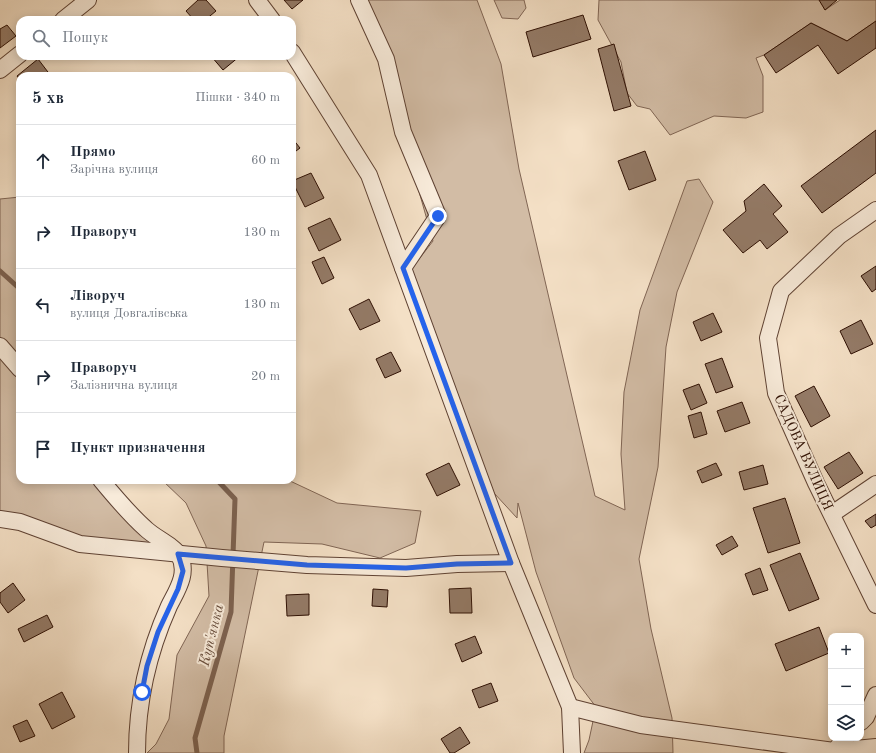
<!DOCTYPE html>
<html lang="uk">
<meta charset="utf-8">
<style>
:root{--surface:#fff;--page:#f2f2f3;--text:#1f2937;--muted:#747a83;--line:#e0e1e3}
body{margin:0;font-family:"Old Standard TT",serif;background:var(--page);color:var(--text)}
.controls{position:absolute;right:12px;bottom:12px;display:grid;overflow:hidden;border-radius:8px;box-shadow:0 2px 10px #0003}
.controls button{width:36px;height:36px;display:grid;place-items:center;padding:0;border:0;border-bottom:1px solid var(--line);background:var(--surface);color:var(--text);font:20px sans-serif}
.stop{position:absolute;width:12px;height:12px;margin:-9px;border:3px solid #2563eb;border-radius:50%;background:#fff}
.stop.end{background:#2563eb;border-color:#fff;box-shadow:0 1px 4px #0008}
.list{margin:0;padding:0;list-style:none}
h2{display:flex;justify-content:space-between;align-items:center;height:52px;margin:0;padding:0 16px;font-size:17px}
h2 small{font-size:13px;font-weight:400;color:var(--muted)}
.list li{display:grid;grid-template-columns:26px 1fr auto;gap:12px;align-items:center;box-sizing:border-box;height:72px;padding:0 16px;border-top:1px solid var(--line)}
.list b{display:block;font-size:15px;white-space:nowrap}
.list p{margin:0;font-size:13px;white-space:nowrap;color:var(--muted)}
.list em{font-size:13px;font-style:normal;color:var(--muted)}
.icon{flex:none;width:22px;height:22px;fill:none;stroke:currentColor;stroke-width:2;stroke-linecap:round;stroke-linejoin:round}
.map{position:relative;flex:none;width:876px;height:753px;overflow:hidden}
.search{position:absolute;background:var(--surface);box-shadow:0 2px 10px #0003;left:16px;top:16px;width:280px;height:44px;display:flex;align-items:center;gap:10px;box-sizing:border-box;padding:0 14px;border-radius:12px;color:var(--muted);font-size:15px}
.panel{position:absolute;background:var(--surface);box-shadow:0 2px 10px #0003;left:16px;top:72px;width:280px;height:412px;border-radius:12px}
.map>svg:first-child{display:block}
</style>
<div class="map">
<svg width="876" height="753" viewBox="0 0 876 753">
<rect width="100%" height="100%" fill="#f4e0c6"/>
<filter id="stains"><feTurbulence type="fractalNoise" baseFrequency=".005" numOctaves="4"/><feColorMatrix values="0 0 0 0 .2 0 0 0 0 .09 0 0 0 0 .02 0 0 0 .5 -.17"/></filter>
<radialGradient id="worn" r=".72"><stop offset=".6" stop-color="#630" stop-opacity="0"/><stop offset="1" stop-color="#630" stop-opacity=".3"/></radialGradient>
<g fill="#d2bca5" stroke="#806554">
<path d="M365 0H477L501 64 519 169 595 496 625 510 621 454 624 392 640 310 687 181 699 179 713 202 677 292 666 347 658 467 639 559 651 629 672 718 673 753H584L589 740 596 707 574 678 536 572 518 503 517 518 494 493 409 272 433 241Z"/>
<path d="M494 0H524L526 8 518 19 502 18Z"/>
<path d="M599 0H821L825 10 840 0H876V21L847 41 811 23 764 55 756 58 763 76V112L746 118 714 116 670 135 650 109 637 106 627 93 621 62 598 20Z"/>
<path d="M20 197V365L0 345V199Z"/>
<path d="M0 348 20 371V480H102L178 554 103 547 0 519Z"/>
<path d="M162 480H288L337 503 421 511 415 543 380 558 322 544 264 542 224 736V753H147L156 744 169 719 177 655 209 596 206 546 186 503Z"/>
</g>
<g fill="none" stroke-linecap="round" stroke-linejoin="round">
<g stroke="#7c614f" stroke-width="5">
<path d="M0 271 20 289"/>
<path d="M197 753 195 738 231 612 235 499 217 480"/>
</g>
</g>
<g fill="#947b68" stroke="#2d0e02">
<path d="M198 0H206L216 11 205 20H194L186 11Z"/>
<path d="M284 0H303L292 9Z"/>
<path d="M819 0H837L825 10Z"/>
<path d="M583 15 591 39 533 57 526 32Z"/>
<path d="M876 21V48L838 74 818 45 776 73 764 55 811 23 847 41Z"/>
<path d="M7 25 16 36 0 48V29Z"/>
<path d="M614 44 631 106 614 111 598 49Z"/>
<path d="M211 56H240L223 70Z"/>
<path d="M38 59 51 76H20V80L17 76Z"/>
<path d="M876 130V173L822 213 801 186Z"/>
<path d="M292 138 300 148 292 154Z"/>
<path d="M645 151 656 180 629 190 618 161Z"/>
<path d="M311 173 324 198 305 207 292 181Z"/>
<path d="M764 184 782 206 773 214 788 232 767 249 760 240 743 253 723 230 746 211 744 201Z"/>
<path d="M330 218 341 240 319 251 308 228Z"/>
<path d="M324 257 334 278 322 284 312 262Z"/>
<path d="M876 266V289L872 292 861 276Z"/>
<path d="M369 299 380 321 360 330 349 309Z"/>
<path d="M713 313 722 332 701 341 693 322Z"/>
<path d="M861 320 873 344 851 354 840 331Z"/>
<path d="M391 352 401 371 385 378 376 359Z"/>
<path d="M722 358 733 387 716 393 705 364Z"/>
<path d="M699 384 707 403 691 410 683 390Z"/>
<path d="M814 386 830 416 811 427 795 396Z"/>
<path d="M742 402 750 423 725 432 717 411Z"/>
<path d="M701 412 707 434 694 438 688 416Z"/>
<path d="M849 452 863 473 838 489 824 467Z"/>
<path d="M449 463 460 485 437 496 426 474Z"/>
<path d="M716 463 722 475 702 483 697 471Z"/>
<path d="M763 465 768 484 744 490 739 472Z"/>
<path d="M785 498 800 543 768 553 753 508Z"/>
<path d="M876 514V525L871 528 865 521Z"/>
<path d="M732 536 738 546 722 555 716 545Z"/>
<path d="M800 553 819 599 789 611 770 565Z"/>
<path d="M760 568 768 590 753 595 745 574Z"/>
<path d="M13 583 25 600 8 613 0 602V593Z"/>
<path d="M471 588 472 613H450L449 589Z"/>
<path d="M373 589 388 590 387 607 372 606Z"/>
<path d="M309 594V615L287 616 286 595Z"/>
<path d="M47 615 53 627 24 642 18 629Z"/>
<path d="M819 627 829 653 786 671 775 644Z"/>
<path d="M475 636 482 653 462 662 455 644Z"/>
<path d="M491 683 498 701 479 708 472 690Z"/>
<path d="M62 692 75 717 52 729 39 704Z"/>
<path d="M27 720 35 736 20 742 13 726Z"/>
<path d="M460 727 470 743 454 753H450L441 739Z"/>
</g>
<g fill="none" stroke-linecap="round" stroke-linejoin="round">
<defs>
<g id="street">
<path d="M257 0 272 20"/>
<path d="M359 0 386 59 403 132 438 216 403 268"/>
<path d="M63 20 88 0"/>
<path d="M292 52 369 175 511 563 570 707 572 753"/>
<path d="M0 70 20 54"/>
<path d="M876 210 839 236 781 291 768 338 776 393 816 483 876 605"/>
<path d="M0 346 20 369"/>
<path d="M101 480C115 497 129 514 146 529 154 537 174 546 179 555 189 573 177 590 169 606 148 653 137 702 137 753"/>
<path d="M832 514 876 484"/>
<path d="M0 519 20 522 80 544 222 558 307 565 406 568 457 564 511 563"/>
<path d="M570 707 641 725 834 751 846 738"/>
<path d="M861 722 866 717 876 695"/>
<path d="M834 751 876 747"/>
</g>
</defs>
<use href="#street" stroke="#5f4233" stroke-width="18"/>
<use href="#street" stroke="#f8ebda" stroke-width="16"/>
</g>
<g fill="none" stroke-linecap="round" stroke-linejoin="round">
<path stroke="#2563eb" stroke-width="5" d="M142 692 147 666 158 632 178 589 183 571 178 554 307 565 406 568 457 564 511 563 403 268 438 216"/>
</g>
<g text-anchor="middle" stroke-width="4" stroke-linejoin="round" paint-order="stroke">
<g font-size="14" fill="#2d0e02" stroke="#f8ebda">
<text transform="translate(804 452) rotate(66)" y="5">САДОВА ВУЛИЦЯ</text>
</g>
<g font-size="15" font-style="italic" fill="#684d3c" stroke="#f8ebda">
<text transform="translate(211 635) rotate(-76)" y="5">Куп'янка</text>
</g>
</g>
<rect width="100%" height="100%" filter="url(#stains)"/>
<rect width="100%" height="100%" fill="url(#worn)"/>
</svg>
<div class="controls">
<button>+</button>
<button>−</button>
<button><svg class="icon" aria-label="layers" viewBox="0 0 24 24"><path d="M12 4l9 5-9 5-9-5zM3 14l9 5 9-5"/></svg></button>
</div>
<div class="stop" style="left:142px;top:692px"></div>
<div class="stop end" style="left:438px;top:216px"></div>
<div class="search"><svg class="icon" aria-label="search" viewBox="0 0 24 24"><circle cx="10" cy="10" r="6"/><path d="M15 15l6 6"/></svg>Пошук</div>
<section class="panel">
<h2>5 хв<small>Пішки · 340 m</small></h2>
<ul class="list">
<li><svg class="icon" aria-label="ahead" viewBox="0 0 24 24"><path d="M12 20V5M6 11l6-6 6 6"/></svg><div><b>Прямо</b><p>Зарічна вулиця</p></div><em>60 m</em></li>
<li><svg class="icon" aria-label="right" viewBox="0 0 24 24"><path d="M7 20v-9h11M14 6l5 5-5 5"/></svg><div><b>Праворуч</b></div><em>130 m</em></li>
<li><svg class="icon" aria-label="left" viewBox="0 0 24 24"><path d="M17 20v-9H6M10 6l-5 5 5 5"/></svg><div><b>Ліворуч</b><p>вулиця Довгалівська</p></div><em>130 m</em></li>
<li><svg class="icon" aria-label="right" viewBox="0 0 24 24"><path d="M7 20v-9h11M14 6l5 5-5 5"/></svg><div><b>Праворуч</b><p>Залізнична вулиця</p></div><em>20 m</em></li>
<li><svg class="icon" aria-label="arrive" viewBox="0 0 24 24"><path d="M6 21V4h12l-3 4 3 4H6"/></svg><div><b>Пункт призначення</b></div></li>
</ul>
</section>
</div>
